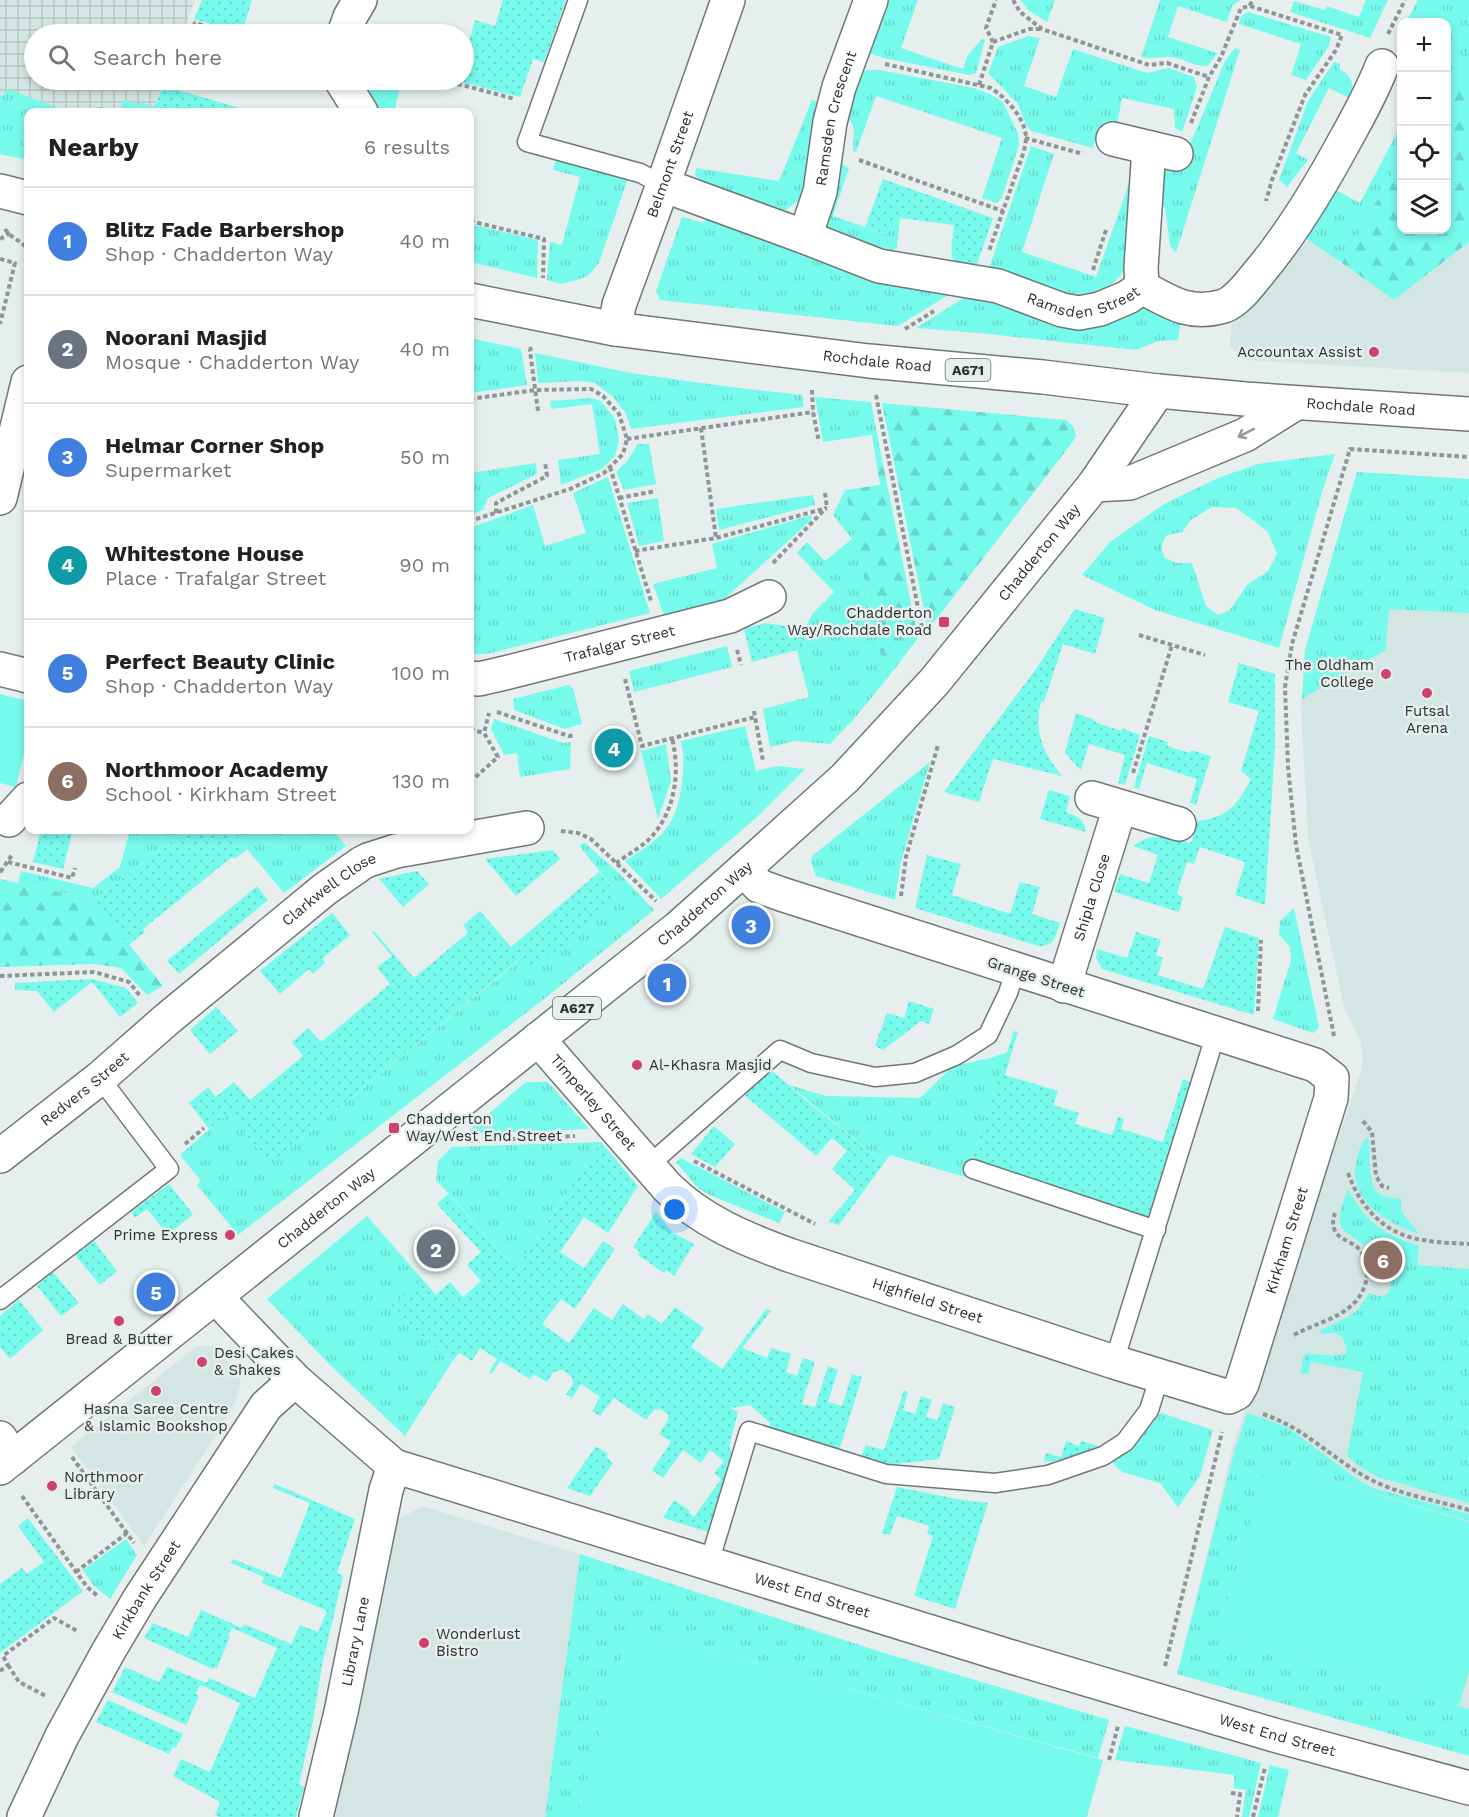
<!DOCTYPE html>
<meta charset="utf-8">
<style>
:root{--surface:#fff;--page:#f2f2f2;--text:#202124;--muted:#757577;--line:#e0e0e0;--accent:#1a73e8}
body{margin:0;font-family:"Work Sans",sans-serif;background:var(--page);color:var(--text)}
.controls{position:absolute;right:18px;top:18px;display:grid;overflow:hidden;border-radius:12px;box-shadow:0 3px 9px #0003}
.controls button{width:54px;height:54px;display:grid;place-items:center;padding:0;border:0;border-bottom:2px solid var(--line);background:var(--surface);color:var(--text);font:30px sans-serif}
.you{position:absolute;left:675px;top:1210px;width:21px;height:21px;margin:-15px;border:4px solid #fff;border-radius:50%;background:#1a73e8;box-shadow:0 0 0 9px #1a73e833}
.badge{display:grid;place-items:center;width:39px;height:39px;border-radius:50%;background:var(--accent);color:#fff;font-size:20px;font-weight:700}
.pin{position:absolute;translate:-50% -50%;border:3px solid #fff;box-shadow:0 2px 6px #0006}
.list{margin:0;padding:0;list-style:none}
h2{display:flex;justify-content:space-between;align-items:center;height:78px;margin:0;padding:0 24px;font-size:26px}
h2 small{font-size:20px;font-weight:400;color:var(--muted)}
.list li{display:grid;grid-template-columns:39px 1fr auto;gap:18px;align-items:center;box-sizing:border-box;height:108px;padding:0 24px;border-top:2px solid var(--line)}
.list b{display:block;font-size:22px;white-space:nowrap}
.list p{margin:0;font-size:20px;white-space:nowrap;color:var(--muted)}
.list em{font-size:20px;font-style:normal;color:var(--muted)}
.icon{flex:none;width:33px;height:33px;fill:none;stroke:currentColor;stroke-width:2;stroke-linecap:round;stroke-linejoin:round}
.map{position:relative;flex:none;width:1469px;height:1817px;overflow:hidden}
.search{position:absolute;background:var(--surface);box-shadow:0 3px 9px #0003;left:24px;top:24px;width:450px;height:66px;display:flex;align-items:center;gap:15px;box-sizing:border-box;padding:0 21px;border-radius:33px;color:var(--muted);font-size:22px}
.panel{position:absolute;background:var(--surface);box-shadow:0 3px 9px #0003;left:24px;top:108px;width:450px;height:726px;border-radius:12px}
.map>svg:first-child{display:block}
</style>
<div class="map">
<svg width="1469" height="1817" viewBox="0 0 1469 1817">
<defs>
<pattern id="industrial-grid" width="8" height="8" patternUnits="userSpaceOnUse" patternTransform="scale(1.5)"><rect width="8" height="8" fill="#d4e6e3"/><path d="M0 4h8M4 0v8" fill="none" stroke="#b6c6c3"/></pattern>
<pattern id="grass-tufts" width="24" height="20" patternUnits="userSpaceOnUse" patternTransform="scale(1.5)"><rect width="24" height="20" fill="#76faeb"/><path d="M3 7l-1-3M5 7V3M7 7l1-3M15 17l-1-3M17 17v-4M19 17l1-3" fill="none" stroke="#66d7ca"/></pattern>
<pattern id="forest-firs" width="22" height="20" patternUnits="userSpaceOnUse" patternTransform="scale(1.5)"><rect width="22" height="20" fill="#76faeb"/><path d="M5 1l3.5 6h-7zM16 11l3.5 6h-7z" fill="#66d7ca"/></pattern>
<pattern id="park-dots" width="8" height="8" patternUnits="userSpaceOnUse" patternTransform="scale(1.5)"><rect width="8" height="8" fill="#76faeb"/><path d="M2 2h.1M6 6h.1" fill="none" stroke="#66d7ca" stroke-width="1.8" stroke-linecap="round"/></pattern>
</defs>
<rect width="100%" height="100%" fill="#e6efee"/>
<g fill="#d4e6e3">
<path d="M1308 240 1394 300 1469 242V373L1245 360 1230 347 1232 324Z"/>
<path d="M1357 472 1469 479V1709L1217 1636 1195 1604 1233 1445 1360 1074 1363 1059 1361 1042 1344 1007 1308 838 1301 708 1305 650Z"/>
<path d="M197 1346H214L235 1369 241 1381 237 1398 218 1432 144 1546 71 1447Z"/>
<path d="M422 1506 580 1554 545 1817H331L391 1524Z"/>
</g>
<path fill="url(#industrial-grid)" d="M0 0H195L182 34H34V80H165L152 112H28L0 138Z"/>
<g fill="url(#grass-tufts)" fill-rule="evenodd">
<path d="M890 0H918L901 48 963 69 968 55 982 39 985 40 976 73 970 75 883 58 869 53Z"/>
<path d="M1021 0H1055L1047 22 1028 10Z"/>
<path d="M1160 0H1240L1232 6 1227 22 1178 6 1168 37 1217 53 1208 66C1194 67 1184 58 1170 57 1161 56 1152 60 1141 57Z"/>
<path d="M1366 0H1388L1370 38 1290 12 1294 1 1325 10 1326 6 1359 17Z"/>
<path d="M1418 0H1469V78L1450 71 1447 77 1446 22H1406Z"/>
<path d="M1248 12 1331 37 1329 46 1306 80 1291 75 1301 44 1239 24 1241 16Z"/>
<path d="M1028 36 1040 38 1024 86 1056 97 1073 49 1147 73 1169 68 1194 77 1197 87 1182 132 1175 128 1174 109 1122 98 1117 125C1102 129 1097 133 1093 148L1031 131 1026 125 1018 104 988 73 998 47Z"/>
<path d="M1235 48 1240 50 1176 253 1170 246 1165 207 1153 206 1162 168 1181 166 1225 61Z"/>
<path d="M1334 62 1340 64 1339 69C1353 76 1354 84 1351 99L1329 88 1296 153 1308 160 1287 187 1279 180 1308 101Z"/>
<path d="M879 70 974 88 990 94 1002 101 1018 133 1019 145 1002 198 996 203 982 198 1002 138 876 96 856 152 853 151 854 128 848 116C855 99 858 90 856 71Z"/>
<path d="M353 80H402L394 112H375Z"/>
<path d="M7 89 69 112H28V160L0 154V95L3 96Z"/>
<path d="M124 99 139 105 140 102 154 107 152 112H105L107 107 119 112Z"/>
<path d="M812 100 824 104 807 189 798 201 786 210 771 211 702 181 695 175 696 168 779 181Z"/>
<path d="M1401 125V158L1342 263 1308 240 1305 233 1334 189 1360 203Z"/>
<path d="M1031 146 1054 154 1022 252 1096 277 1132 175 1130 259C1119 283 1098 301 1070 296 1059 294 1048 289 1038 286 1021 281 1005 276 988 271Z"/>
<path d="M840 154C841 160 843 167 849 168L833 216 886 234 900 218 897 248 879 256 834 235 826 225Z"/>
<path d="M556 160 628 178 599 263 588 276 573 281 561 284 547 280 550 242 562 245 580 177 553 170Z"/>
<path d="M707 216 963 286 898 326 660 300 656 291 682 217 704 223Z"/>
<path d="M470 224 538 240 537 278 470 262Z"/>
<path d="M978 289 1136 303 1181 321 1178 340 1158 341 1136 350 979 333 916 328Z"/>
<path d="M470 338 521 349 527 385 470 393Z"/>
<path d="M535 353 631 373 723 386 802 395 804 407 631 429 625 412 613 397 595 383 582 381 538 383Z"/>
<path d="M815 397 871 402 877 434 823 442Z"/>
<path d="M591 398 601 401 615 419 619 439 615 456 602 469 561 485 558 460 600 454 592 404 551 409 550 401Z"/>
<path d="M638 444H649L656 484 624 490 616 472 628 460Z"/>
<path d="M1335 454 1323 489 1279 648 1155 610 1082 575 1110 542 1164 504 1218 478 1257 464ZM1212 507 1236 508 1254 521 1268 532 1277 554 1268 571 1247 585 1230 610 1218 615 1206 606 1192 563H1176L1165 558C1160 549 1161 544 1167 535L1182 532 1191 520Z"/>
<path d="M536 463 537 474 488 498 483 510 470 515V473Z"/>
<path d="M1357 472 1469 479V613L1389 609 1386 650 1302 699 1305 650Z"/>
<path d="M608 477 650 613 487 654H470V528L533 505 545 546 586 533 573 493Z"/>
<path d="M845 490 886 680 854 719 830 744 795 741 770 747 763 709 809 697 798 655 806 652 801 635 813 613 834 592 797 553 807 542 825 561 852 539 833 515Z"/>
<path d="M813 495 815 505 719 530 716 509Z"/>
<path d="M658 498 664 541 639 546 627 503Z"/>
<path d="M812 515 811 520 719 604 664 616 653 584 717 568 712 544Z"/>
<path d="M727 646 732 667 634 692 629 671Z"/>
<path d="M568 685 573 688 582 724 565 729 514 710 513 699Z"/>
<path d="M494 719 563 743 571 742 570 769 520 777 517 753 504 755 491 729Z"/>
<path d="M745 726 756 771 777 766 805 769 756 818 661 899 625 861C661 838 677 827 682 782 684 766 684 758 681 741Z"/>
<path d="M666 744 671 781 658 819 641 751Z"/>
<path d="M930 762 901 862 895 900 816 876 811 862 812 856Z"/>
<path d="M130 830H188L93 900 18 883 21 871 93 888 120 867Z"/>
<path d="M231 830H333L346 846 284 893Z"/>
<path d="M585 843 619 873 654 910 544 999 238 1235 197 1185 201 1181 180 1155 228 1113 270 1164 519 961 530 971 620 898 579 845Z"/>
<path d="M1294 908 1319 1027 1313 1033 1273 1019 1291 960 1290 947 1279 934 1280 921Z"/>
<path d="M1008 1052 965 1177 890 1155 884 1163 789 1085 826 1096 920 1098 953 1066 987 1059Z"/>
<path d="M526 1082H548L589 1129 465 1134Z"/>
<path d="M1367 1137 1369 1140C1370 1153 1368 1182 1377 1192 1383 1198 1393 1198 1401 1199V1211L1419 1234C1389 1224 1348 1201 1356 1163 1358 1154 1360 1144 1367 1137Z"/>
<path d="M601 1142 516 1269 436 1180 438 1161 452 1147Z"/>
<path d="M681 1158 785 1212 779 1223 710 1195 699 1189 676 1162Z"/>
<path d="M1348 1189C1366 1223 1383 1234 1419 1246L1417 1265 1469 1269V1503L1381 1478 1363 1469 1347 1456 1363 1372 1311 1362 1308 1374 1300 1373 1305 1353 1332 1356 1345 1354 1347 1350 1343 1338 1336 1333 1322 1334 1320 1330 1340 1321 1357 1311 1369 1293 1378 1296H1385L1391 1288C1390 1277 1387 1272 1377 1270 1373 1262 1369 1252 1363 1245 1356 1237 1341 1233 1340 1222 1338 1212 1345 1199 1348 1189Z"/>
<path d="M367 1216 423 1280 391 1307 452 1362 405 1436 330 1365 267 1299Z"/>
<path d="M1161 1413 1213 1430 1200 1476 1178 1507 1160 1483 1122 1472 1111 1461Z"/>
<path d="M1247 1413 1287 1427 1360 1481 1373 1488 1469 1514V1521L1268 1462 1217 1636 1469 1709V1756L1177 1674 1234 1453Z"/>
<path d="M126 1539 137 1555 110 1599 93 1585 83 1570Z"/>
<path d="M580 1554 881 1652 1109 1720 1098 1758 630 1628 577 1817H545Z"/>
<path d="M1125 1726 1261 1763 1249 1817H1242L1246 1790 1234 1788V1775L1115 1760Z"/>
<path d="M1270 1765 1289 1770 1278 1817H1258Z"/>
</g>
<g fill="url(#forest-firs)">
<path d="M1450 71 1469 78V242L1394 300 1342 263 1401 158 1402 230H1446V77Z"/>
<path d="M882 403 1066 420 1073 426 1076 436 1071 444 928 630Z"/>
<path d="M877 434 918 638 886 680 845 490 880 485 872 435Z"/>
<path d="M0 879 93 900 163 986 147 995 121 968 95 964 0 967Z"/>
</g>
<g fill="url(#park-dots)">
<path d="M202 0H252L242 33 194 19Z"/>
<path d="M503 0H566L544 62 533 59 520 97 457 81 458 80H464V60L475 20 495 26Z"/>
<path d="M163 86 244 109 243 112H152Z"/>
<path d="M883 179 993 218 977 264 974 268 957 266C947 254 953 239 954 225L900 218 886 234 865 227Z"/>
<path d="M1075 609 1105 618 1095 654 1063 644 1044 702 1041 701C1034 733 1042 751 1062 776L993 759 979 802 944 792 1036 669Z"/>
<path d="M766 623 785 626 801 635 806 653 798 655 797 650 752 662 744 629Z"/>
<path d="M1239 663 1275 674V746L1265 905 1235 895 1245 862 1200 847 1194 864 1187 862 1177 894 1183 897 1179 912 1114 892 1120 874 1149 883 1158 855 1133 846C1150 832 1171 837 1191 843L1197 821C1228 817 1237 806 1251 779L1241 771 1259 711 1228 702Z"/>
<path d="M1076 713 1095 720V722L1121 731 1122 728 1140 735 1125 785 1118 783 1125 755 1089 744 1081 770 1072 761 1065 752Z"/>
<path d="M1149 736 1168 742 1167 746 1190 753 1191 750 1211 756 1196 805 1190 803 1197 779 1147 763 1139 789 1134 787Z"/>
<path d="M1049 790 1070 796 1066 812C1077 816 1085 819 1086 832L1040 819Z"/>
<path d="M41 830H73L63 869 33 862Z"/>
<path d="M188 830H231L247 849 235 859 232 857 143 929 145 932 128 945 93 900Z"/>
<path d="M553 850 560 859 516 896 485 859Z"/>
<path d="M927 855 961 864 952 895 1010 914 1020 882 1040 887 1032 914 1060 923C1055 937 1055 947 1038 946L915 908Z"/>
<path d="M417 871 429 884 403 907 379 879Z"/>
<path d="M599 872 620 898 530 972 518 961 270 1164 229 1114 209 1129 189 1103 208 1087 216 1097 234 1082 250 1100 303 1056 292 1042 308 1028 321 1042 390 984 377 967 392 956 372 932 374 931 414 978 468 933 463 925 480 911 511 947Z"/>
<path d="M257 886 268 900 179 974 167 961Z"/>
<path d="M332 913 350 935 322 959 325 963 313 974 309 969 280 994 260 971Z"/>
<path d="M1225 927 1259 938 1254 1015 1102 969 1096 958 1097 949 1127 958 1136 932 1161 940 1156 955 1163 958 1158 975 1203 989Z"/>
<path d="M92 979 126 988 138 1003 120 1017 92 982 54 1012 37 991 15 990V983Z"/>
<path d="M909 1001 934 1009 929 1024 921 1021 883 1050 875 1046 887 1013 904 1018Z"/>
<path d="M216 1007 238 1031 210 1054 190 1030Z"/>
<path d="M1014 1031 1018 1032 1005 1075 1058 1091 1053 1105 1079 1113 1075 1124 1112 1135 1118 1117 1124 1119 1121 1129 1163 1142 1183 1079 1191 1082 1149 1218 1054 1189 971 1161Z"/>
<path d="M770 1069 808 1102 884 1163 839 1225 828 1222 855 1190 832 1169 847 1151 832 1138 816 1156 742 1093Z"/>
<path d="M714 1126 735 1144 715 1167 691 1154Z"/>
<path d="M601 1142 638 1186 608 1233 584 1217 560 1252 584 1268 603 1241 615 1249 575 1309 561 1299 542 1324 569 1343 594 1308 612 1320 623 1304 644 1319 648 1314 662 1324 675 1307 704 1328 691 1347 722 1369 766 1309 771 1311 742 1348 767 1358 771 1348 791 1354 786 1372 797 1376 803 1358 815 1362 802 1404 815 1407 828 1366 838 1370 828 1402 842 1406 852 1374 862 1377 839 1451 768 1429 770 1423 750 1405 731 1408 738 1412 729 1447 732 1454 708 1532 663 1518 674 1500 690 1511 689 1513 694 1517 721 1479 714 1473 724 1461 710 1450 701 1463 683 1450 663 1478 652 1470 671 1442 659 1434 668 1420V1414L660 1409 654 1410 646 1420 614 1398 600 1416 592 1411 600 1397 581 1384 572 1398 566 1394 573 1384 572 1377 563 1370 553 1372 547 1382 534 1374 530 1379 500 1361 492 1374 489 1372 497 1359 480 1348 472 1361 459 1353 452 1362 390 1307 423 1280 436 1295 450 1282 463 1297 481 1281 467 1265 481 1252 437 1204 448 1194 516 1269Z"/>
<path d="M169 1184 193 1214 168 1235 147 1209 135 1218 131 1212Z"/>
<path d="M656 1212 672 1232 694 1244 674 1276 666 1270 664 1273 638 1255 640 1252 633 1247Z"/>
<path d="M94 1241 117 1271 100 1285 75 1255Z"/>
<path d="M53 1272 79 1303 61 1316 37 1286Z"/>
<path d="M19 1300 43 1330 10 1359 0 1347V1316Z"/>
<path d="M904 1390 908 1392 903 1410 915 1414 921 1396 932 1400 926 1417 938 1420 943 1403 955 1407 939 1459 886 1465 861 1457 866 1445 884 1450Z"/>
<path d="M1066 1441 1079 1446 1081 1441 1099 1446 1069 1459 1044 1462 1046 1453 1061 1457Z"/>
<path d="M596 1446 608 1454 606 1457 613 1463 590 1496 567 1488Z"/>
<path d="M275 1484 355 1519 337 1573 343 1576 322 1665 312 1727 299 1784 304 1787 296 1817H219L215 1815 220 1802 173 1776 181 1759 210 1772 240 1703 200 1685 196 1694 199 1696 186 1725 112 1692 125 1667 159 1682 167 1667 207 1683 209 1678 255 1698 277 1648 232 1628 228 1636 230 1637 217 1668 214 1667 213 1669 144 1638 153 1623 188 1637 201 1610 242 1628 244 1624 291 1644 300 1625 318 1632 327 1611 262 1583 264 1577 231 1563 233 1559 281 1578 310 1503 273 1488Z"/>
<path d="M897 1487 962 1500 988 1503 955 1609 914 1596 933 1536 927 1534 929 1526 897 1516 890 1535 882 1533Z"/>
<path d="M28 1518 83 1591 0 1653V1584L22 1568 27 1574 44 1562 18 1526Z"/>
<path d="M108 1700 183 1734 176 1748 173 1747 169 1754 96 1722Z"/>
</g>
<g fill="#76faeb">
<path d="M0 694 28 701V736L16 787 0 783Z"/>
<path d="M1268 1462 1469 1522V1671L1459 1706 1217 1636Z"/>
<path d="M630 1628 1103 1760 1087 1817H577Z"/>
</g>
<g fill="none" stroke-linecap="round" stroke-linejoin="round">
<defs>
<g id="lane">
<path d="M578 0 527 142 640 173 663 185"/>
<path d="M649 1165 780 1050 811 1063 875 1077 915 1073 957 1055 988 1035 1008 993 1015 971"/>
<path d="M973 1169 1156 1230"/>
<path d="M0 1300 169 1169 100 1078"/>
<path d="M1114 1362 1216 1033"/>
<path d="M709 1563 749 1431 886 1474 995 1483 1048 1475 1103 1456 1125 1442 1149 1410 1160 1375"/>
</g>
<g id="street">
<path d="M344 34 350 17 360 0"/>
<path d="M341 80 361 112"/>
<path d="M1113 139 1176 154"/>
<path id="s1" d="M663 185 805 237 879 266 998 286 1062 310 1079 313 1100 309 1128 297 1142 287C1171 303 1190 316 1224 306 1237 301 1249 285 1257 275 1291 235 1318 190 1343 144 1357 119 1371 94 1382 66"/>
<path id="s2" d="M805 237 820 192 830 122 839 87 871 0"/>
<path d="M1142 287 1141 268 1149 148"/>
<path id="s3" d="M615 329 619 305 663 185 728 0"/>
<path d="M0 498 28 382"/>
<path d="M0 669 28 676"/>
<path id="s4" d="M470 678 479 679 509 672 730 616 769 597"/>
<path d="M1092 798 1179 824"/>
<path d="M9 820 28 799"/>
<path id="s5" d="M1064 986 1120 807"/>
<path id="s6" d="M538 1039 667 1187C701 1221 745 1239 789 1255L1114 1362 1229 1397 1237 1393 1242 1384 1331 1098 1332 1078 1315 1065 781 894 759 886 744 869"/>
<path id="s7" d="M0 1156 100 1078 166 1020 325 889 362 863 368 860 396 851 527 828"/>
<path id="s8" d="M216 1296 229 1311 295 1380 394 1466 1005 1655 1274 1735 1469 1788"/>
<path d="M0 1438 13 1458"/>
<path id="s9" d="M24 1817 62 1736 108 1652 140 1598 266 1406 295 1380"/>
<path id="s10" d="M316 1817 341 1712 386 1490 394 1466"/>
</g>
<g id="primary">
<path d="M0 191 28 198"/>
<path id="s11" d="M470 300 615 329 869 361 1043 377 1158 391 1245 399 1469 414"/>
<path d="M1094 485 1130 483 1245 435 1296 403"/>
<path id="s12" d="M0 1468 679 927 744 869 845 778 934 682 1094 485 1158 391"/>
</g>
</defs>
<use href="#lane" stroke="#707877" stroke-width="21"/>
<use href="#street" stroke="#707877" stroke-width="36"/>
<use href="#primary" stroke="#707877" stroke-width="36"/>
<g stroke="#8e9594" stroke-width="4" stroke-dasharray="4.5 3" stroke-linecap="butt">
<path d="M1013 0 1020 12 1042 29 1149 65 1167 63 1209 77"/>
<path d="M1250 6 1252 0"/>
<path d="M191 34 195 23 237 34"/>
<path d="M1388 34 1405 0"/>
<path d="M993 42 1029 29H1041"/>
<path d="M885 64 991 88C1006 98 1024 117 1026 136 1026 141 1025 146 1024 151L989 251"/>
<path d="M443 80 515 99"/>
<path d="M168 85 171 80"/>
<path d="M979 85 993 42 986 28 996 0"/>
<path d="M100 112 102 106"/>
<path d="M1191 123 1209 77 1221 57 1241 8 1250 6 1342 35 1336 50 1305 95 1272 180 1266 201"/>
<path d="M1025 138 1083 154"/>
<path d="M859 160 1003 211"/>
<path d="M470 221 544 239 543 278"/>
<path d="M5 229C11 239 24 241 28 251"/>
<path d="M0 239 10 233"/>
<path d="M0 259 15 263 0 324"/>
<path d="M1093 270 1106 230"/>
<path d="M905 329 934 311"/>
<path d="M531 347 530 351 538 411"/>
<path d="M812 390 813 412 819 442"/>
<path d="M876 395 924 638"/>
<path d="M470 399 535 390 591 389 603 396 619 414 627 439 623 454 604 473 570 489 470 521"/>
<path d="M701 428 716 538"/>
<path d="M627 439 813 412"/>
<path d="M610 467 651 601"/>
<path d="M825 493 827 508"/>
<path d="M619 498 656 491"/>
<path d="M496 513V503L547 476 545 462"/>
<path d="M635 551 716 538 827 508"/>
<path d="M773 563 826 508"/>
<path d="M1139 635 1205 655"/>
<path d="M737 650 741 665"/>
<path d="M625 679 642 746 755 717"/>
<path d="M754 711 763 761"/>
<path d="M497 712 569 736 575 735"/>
<path d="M470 729 484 733"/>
<path d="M1133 773 1172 645"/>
<path d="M470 782 498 757 484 733 489 713"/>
<path d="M561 831 578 833 591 839 656 901"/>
<path d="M8 862 72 878 75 868"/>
<path d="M616 863C627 855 645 845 653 835 676 808 680 771 672 738"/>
<path d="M0 871H1L12 855"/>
<path d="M901 896 906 857 938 745"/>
<path d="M0 976 94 972 129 982 141 997"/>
<path d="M1258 1011 1261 940"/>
<path d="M1334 1036 1296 845 1288 767 1285 687 1292 644 1350 449 1469 457"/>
<path d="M1363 1121 1372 1132 1376 1176 1382 1186 1389 1188"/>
<path d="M468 1141 575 1136"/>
<path d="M185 1144 204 1128"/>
<path d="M694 1161 815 1224"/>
<path d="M1348 1173C1360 1207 1385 1235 1423 1240 1438 1243 1454 1243 1469 1244"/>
<path d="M1294 1335C1313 1324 1336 1320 1352 1305 1368 1291 1374 1263 1357 1247 1350 1241 1339 1239 1335 1231 1332 1225 1333 1219 1335 1213"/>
<path d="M1263 1414C1304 1428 1328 1455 1364 1476 1395 1494 1435 1500 1469 1510"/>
<path d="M72 1457 134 1543"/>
<path d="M22 1496 87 1587 99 1597"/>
<path d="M76 1572 127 1533"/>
<path d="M8 1665 19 1682 46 1696"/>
<path d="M1165 1666 1222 1432"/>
<path d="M0 1671 8 1665 3 1656 54 1618 79 1632"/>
<path d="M1109 1760 1118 1726"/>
<path d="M1231 1793 1240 1794 1237 1817"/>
<path d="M1253 1817 1265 1767"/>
</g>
<use href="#lane" stroke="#fff" stroke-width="18"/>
<use href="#street" stroke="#fff" stroke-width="33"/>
<use href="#primary" stroke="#fff" stroke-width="33"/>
</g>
<defs><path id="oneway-shaft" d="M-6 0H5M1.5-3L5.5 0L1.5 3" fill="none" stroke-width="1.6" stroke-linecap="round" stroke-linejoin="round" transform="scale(1.5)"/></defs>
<use stroke="#969897" href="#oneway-shaft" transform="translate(1246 433) rotate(153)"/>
<g fill="#cf426e" stroke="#e6efee" stroke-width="2">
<circle cx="1374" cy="352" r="6"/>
<rect x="938" y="616" width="12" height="12" rx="3"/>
<circle cx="1386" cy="674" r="6"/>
<circle cx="1427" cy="693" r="6"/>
<circle cx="637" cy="1065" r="6"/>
<rect x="388" y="1122" width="12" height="12" rx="3"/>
<circle cx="230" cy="1235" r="6"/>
<circle cx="119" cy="1321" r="6"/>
<circle cx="202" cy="1362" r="6"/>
<circle cx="156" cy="1391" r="6"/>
<circle cx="52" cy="1486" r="6"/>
<circle cx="424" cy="1643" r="6"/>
</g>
<g text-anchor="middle" stroke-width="5" stroke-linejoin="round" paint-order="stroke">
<g fill="#e6efee" stroke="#646968" stroke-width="1.5">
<rect x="945.5" y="359" width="45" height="22" rx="4.5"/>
<rect x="553" y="997" width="48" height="22" rx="4.5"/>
</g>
<g font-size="14" font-weight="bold" fill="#2c302f">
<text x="968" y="375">A671</text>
<text x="577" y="1013">A627</text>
</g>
<g font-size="15" fill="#2c302f" stroke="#e6efee">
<text dy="5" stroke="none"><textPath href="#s2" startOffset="123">Ramsden Crescent</textPath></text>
<text dy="5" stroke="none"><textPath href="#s3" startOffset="174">Belmont Street</textPath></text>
<text dy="5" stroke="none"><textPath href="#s1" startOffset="442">Ramsden Street</textPath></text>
<text dy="5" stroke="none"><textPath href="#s11" startOffset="412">Rochdale Road</textPath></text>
<text dy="5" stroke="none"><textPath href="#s11" startOffset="898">Rochdale Road</textPath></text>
<text dy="5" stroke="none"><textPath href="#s12" startOffset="1389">Chadderton Way</textPath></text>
<text dy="5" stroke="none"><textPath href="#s4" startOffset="154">Trafalgar Street</textPath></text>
<text dy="5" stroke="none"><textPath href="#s7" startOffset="424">Clarkwell Close</textPath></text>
<text dy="5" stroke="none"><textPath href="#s5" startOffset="93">Shipla Close</textPath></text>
<text dy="5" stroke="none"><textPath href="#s12" startOffset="903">Chadderton Way</textPath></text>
<text transform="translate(1036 977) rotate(18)" y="5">Grange Street</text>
<text dy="5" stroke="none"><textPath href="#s7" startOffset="108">Redvers Street</textPath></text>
<text dy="5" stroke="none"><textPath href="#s6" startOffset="84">Timperley Street</textPath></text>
<text dy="5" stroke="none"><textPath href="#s12" startOffset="417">Chadderton Way</textPath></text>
<text dy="5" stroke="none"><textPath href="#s6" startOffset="969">Kirkham Street</textPath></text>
<text dy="5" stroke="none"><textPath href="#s6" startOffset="483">Highfield Street</textPath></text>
<text dy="5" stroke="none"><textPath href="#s9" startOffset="258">Kirkbank Street</textPath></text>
<text dy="5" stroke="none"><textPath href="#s8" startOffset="684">West End Street</textPath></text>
<text dy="5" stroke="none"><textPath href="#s10" startOffset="180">Library Lane</textPath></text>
<text dy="5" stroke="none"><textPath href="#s8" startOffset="1170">West End Street</textPath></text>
</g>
<g font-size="15" fill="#2c302f" stroke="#e6efee" text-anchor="start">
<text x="1362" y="357" text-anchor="end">Accountax Assist</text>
<text x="932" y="618" text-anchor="end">Chadderton<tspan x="932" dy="17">Way/Rochdale Road</tspan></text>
<text x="1374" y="670" text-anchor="end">The Oldham<tspan x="1374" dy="17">College</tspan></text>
<text x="1427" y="716" text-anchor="middle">Futsal<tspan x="1427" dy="17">Arena</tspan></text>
<text x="649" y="1070">Al-Khasra Masjid</text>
<text x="406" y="1124">Chadderton<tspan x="406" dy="17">Way/West End Street</tspan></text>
<text x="218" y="1240" text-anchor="end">Prime Express</text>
<text x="119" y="1344" text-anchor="middle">Bread &amp; Butter</text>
<text x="214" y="1358">Desi Cakes<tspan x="214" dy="17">&amp; Shakes</tspan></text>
<text x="156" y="1414" text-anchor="middle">Hasna Saree Centre<tspan x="156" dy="17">&amp; Islamic Bookshop</tspan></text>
<text x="64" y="1482">Northmoor<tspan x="64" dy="17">Library</tspan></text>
<text x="436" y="1639">Wonderlust<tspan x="436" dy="17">Bistro</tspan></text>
</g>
</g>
</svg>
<div class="controls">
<button>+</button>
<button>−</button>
<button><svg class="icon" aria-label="locate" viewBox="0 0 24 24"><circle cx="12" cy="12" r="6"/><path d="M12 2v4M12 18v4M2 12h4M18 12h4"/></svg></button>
<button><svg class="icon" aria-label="layers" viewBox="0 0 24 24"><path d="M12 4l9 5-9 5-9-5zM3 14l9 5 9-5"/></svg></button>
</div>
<div class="you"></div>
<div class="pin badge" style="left:667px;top:983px;background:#3f7fe0">1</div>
<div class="pin badge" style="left:436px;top:1249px;background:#6b7280">2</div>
<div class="pin badge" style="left:751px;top:925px;background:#3f7fe0">3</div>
<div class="pin badge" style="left:614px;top:748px;background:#0f9aa8">4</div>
<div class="pin badge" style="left:156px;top:1292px;background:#3f7fe0">5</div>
<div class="pin badge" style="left:1383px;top:1260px;background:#8d6e63">6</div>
<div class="search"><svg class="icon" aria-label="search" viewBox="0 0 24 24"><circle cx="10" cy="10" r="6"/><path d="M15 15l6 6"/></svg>Search here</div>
<section class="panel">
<h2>Nearby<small>6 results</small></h2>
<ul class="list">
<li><span class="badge" style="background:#3f7fe0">1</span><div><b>Blitz Fade Barbershop</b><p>Shop · Chadderton Way</p></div><em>40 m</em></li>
<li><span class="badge" style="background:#6b7280">2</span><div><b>Noorani Masjid</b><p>Mosque · Chadderton Way</p></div><em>40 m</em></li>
<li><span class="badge" style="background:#3f7fe0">3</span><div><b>Helmar Corner Shop</b><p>Supermarket</p></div><em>50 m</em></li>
<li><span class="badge" style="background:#0f9aa8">4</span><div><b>Whitestone House</b><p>Place · Trafalgar Street</p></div><em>90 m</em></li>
<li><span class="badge" style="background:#3f7fe0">5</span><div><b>Perfect Beauty Clinic</b><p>Shop · Chadderton Way</p></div><em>100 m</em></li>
<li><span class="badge" style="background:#8d6e63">6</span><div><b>Northmoor Academy</b><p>School · Kirkham Street</p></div><em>130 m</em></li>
</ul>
</section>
</div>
